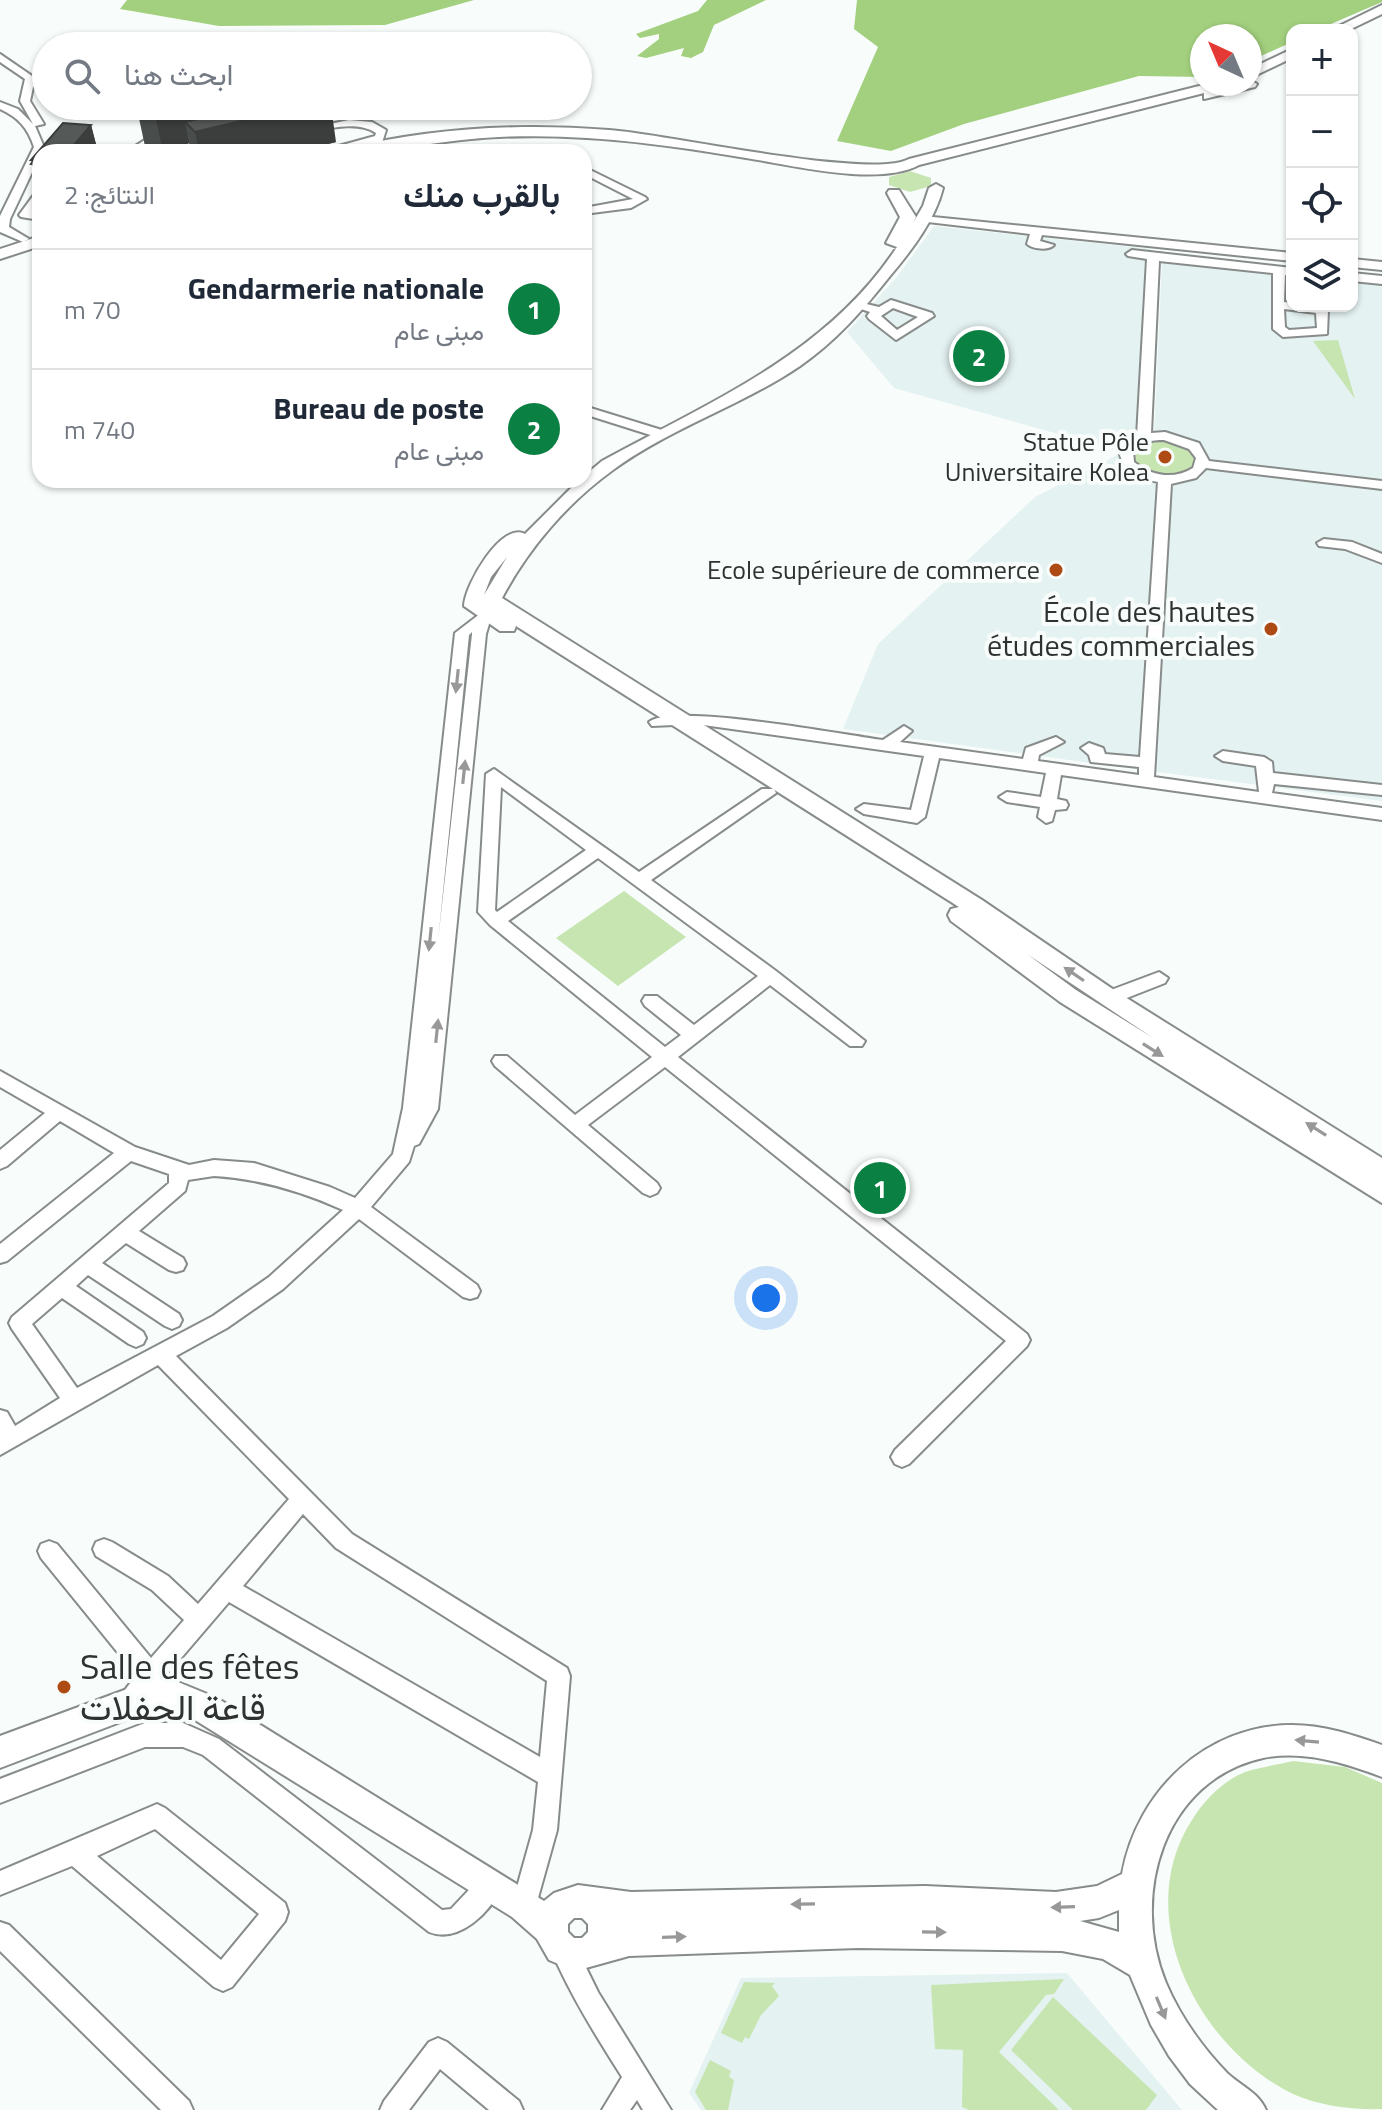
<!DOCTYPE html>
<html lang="ar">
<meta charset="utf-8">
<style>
:root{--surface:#fff;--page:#f6f6f7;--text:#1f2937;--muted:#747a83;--line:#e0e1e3;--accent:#0b8043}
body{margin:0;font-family:"Titillium Web",Vazirmatn,sans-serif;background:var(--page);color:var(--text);direction:rtl}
.controls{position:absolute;right:24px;top:24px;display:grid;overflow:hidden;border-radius:16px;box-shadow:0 2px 6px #0004}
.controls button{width:72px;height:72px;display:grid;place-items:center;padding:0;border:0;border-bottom:2px solid var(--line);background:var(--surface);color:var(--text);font:40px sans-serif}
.compass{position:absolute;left:1190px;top:24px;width:72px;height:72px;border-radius:50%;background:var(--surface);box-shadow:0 2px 6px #0004;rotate:316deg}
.you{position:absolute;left:766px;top:1298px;width:28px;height:28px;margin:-20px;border:6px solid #fff;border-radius:50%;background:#1a73e8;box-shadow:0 0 0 12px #1a73e833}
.badge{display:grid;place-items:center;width:52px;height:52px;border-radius:50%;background:var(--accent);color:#fff;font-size:26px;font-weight:700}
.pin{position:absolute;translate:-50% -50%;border:4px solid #fff;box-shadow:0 2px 8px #0006}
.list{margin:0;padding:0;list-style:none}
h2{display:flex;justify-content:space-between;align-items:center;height:104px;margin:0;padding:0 32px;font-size:34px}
h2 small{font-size:26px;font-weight:400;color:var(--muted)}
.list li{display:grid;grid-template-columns:52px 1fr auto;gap:24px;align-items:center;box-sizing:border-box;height:120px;padding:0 32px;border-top:2px solid var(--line)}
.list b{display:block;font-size:30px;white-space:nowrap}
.list p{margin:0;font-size:26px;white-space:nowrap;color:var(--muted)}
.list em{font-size:26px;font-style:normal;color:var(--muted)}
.icon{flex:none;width:44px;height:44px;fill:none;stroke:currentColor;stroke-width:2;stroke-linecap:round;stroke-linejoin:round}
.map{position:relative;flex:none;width:1382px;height:2110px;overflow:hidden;direction:ltr}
.search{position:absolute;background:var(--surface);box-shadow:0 2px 6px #0004;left:32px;top:32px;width:560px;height:88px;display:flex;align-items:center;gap:20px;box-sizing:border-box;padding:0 28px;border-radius:44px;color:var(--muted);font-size:30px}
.panel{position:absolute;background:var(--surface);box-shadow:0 2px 6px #0004;left:32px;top:144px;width:560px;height:344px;border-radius:24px;direction:rtl}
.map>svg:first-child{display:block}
</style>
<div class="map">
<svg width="1382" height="2110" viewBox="0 0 1382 2110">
<rect width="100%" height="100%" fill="#f8fdfc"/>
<g fill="#e4f2f1">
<path d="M934 226 1151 249 1137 433 1119 451 894 388 847 332 896 278Z"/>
<path d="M1162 263 1292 275V306H1352V281L1382 284V481L1209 462 1206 453 1197 445 1154 434Z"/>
<path d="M1119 454 1130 472 1160 483 1142 770 843 729 878 644 1035 497Z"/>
<path d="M1209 467 1382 488V801L1150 771 1170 484 1201 478Z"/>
<path d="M1067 1973 1182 2110H701L689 2093 741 1978Z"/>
</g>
<g fill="#c7e5b1">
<path d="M910 171 931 178V186L910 192 889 185V177Z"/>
<path d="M1338 340 1355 399 1313 341Z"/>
<path d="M1149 440C1169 440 1182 442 1196 456L1195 466C1177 483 1136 477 1132 451Z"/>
<path d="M624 891 686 937 618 986 556 938Z"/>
<path d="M1293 1761 1345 1767 1382 1783V2109C1353 2110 1320 2106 1293 2094 1198 2048 1130 1915 1192 1820 1204 1800 1223 1781 1245 1772 1260 1767 1277 1765 1293 1761Z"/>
<path d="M1064 1979 1054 1994 1046 1995 999 2052 1059 2110H969L962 2107 963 2050 935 2049 931 1985Z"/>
<path d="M744 1982 775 1983 772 1986 779 1996 761 2015 749 2039 745 2037 742 2043 721 2033Z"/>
<path d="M1053 1997 1157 2095 1146 2110H1073L1011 2050Z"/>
<path d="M710 2060 731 2071 729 2077 734 2080 728 2110H706L695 2092Z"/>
</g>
<g fill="#a3d07e">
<path d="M127 0H474L385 25 219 26 120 9Z"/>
<path d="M707 0H766L714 25 703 52 691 58 681 56 684 48 646 58 637 56 659 39V34L640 38 636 34 698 11Z"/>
<path d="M857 0H1382V2L1317 30H1292V42L1250 61V36H1202V77L1139 76 964 124 891 151 837 141 878 47 854 29Z"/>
</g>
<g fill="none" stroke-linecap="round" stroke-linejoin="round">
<defs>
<g id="minor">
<path d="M0 54 35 78 30 101 44 124 35 126 44 147 10 219 9 227 29 239 23 242 0 232V216L34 147C28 128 18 117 0 109V102L18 109 33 124 20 101 25 79 0 62Z"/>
<path d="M218 106H239L199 116 194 113Z"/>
<path d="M449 106H513L508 109 397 115 392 112 397 109Z"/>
<path d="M349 120 372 122 386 130 380 149H372V144L336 152H317L375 136 376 133C358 121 331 128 311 132L306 129Z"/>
<path d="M162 129 171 131 139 152H126Z"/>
<path d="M208 135 217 137 193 152H180Z"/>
<path d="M584 167 645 197 647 199 631 208 584 214V208L633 199 584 174Z"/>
<path d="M40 191V202L32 213 40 214V220L21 217 19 215 36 192Z"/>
<path d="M923 216 1292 253V261L1042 235 1040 241 1054 245C1048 251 1033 249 1027 244L1030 234 919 221 917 219Z"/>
<path d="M1132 250 1292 268V276L1285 275 1284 302 1292 303V306H1319L1328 310 1327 334 1283 337 1273 329V273L1159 261 1151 433 1165 432 1199 443 1209 461 1382 481V489L1206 468 1196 478 1171 484 1154 777 1259 792 1256 766 1223 761 1215 756 1223 751 1264 757 1272 762 1273 773 1382 785V795L1274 784 1272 793 1382 808V820L1061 775 1057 799 1066 801 1068 805 1066 809 1055 810 1052 821 1046 823 1038 817 1040 807 1007 802 999 797 1007 792 1041 797 1046 773 939 758 925 817 917 823 864 814 856 809 864 804 911 810 924 756 696 724 652 726 649 722C670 702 846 735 883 740L904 726 912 731 900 742 1023 759 1026 748 1056 737 1064 742 1039 755 1038 761 1139 775V767L1091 762 1089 755 1081 748 1089 743 1103 748 1105 754 1140 757 1158 482C1139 478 1123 472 1119 451L1137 436 1147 259 1128 256 1126 254ZM1284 309 1316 313 1317 328 1289 330 1285 327ZM1164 440 1189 449 1196 458 1193 468C1173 480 1152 476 1134 462L1133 451C1142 442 1151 440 1164 440Z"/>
<path d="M1352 259 1382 262V270L1352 267Z"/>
<path d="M1352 273 1382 276V284L1352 281Z"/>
<path d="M891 300 932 313 934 316 896 340 869 319 867 316 870 312 852 306 858 302 879 307ZM893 308 918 317 897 330 881 316Z"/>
<path d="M584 406 665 431 667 434 660 438 584 414Z"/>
<path d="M1324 539 1352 542 1382 554V563L1345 549 1319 546 1317 543Z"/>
<path d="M485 610 492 614 486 634 438 1109 419 1144 414 1146 409 1162 371 1207 477 1285 480 1291 477 1297 470 1299 463 1297 359 1219 283 1289 227 1328 176 1356 352 1534 567 1668 570 1676 557 1830 536 1905 533 1914 524 1917 515 1914 512 1905 533 1830 538 1782 229 1602 164 1678 165 1683 162 1691 151 1693 137 1709 129 1712 121 1709 117 1701 136 1675 41 1558 38 1551 41 1544 49 1541 57 1544 151 1658 184 1620 152 1590 96 1556 93 1549 96 1542 104 1539 112 1542 168 1576 198 1604 289 1499 158 1365 0 1455V1410L7 1412 15 1426 60 1398 12 1329 9 1323 12 1317 169 1183V1174L131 1161 7 1261 0 1263V1244L114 1153 60 1121 7 1166 0 1169V1150L45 1113 0 1087V1071L135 1147 189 1165 214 1160 254 1163 330 1187 355 1198 393 1154 403 1108 455 633ZM472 632V634L438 941 469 635ZM214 1176C260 1179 301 1191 343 1210L269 1277 213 1316 77 1388 32 1324 62 1298 129 1344 136 1347 143 1344 146 1338 143 1332 76 1286 88 1275 165 1326 172 1329 179 1326 182 1320 179 1314 102 1263 126 1243 169 1270 176 1272 183 1270 186 1264 183 1258 139 1231 185 1191 188 1180ZM303 1514 336 1548 547 1681 540 1757 243 1586Z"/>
<path d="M494 769 639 872 762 789H774L776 793 651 880 776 971 865 1041 862 1046H850L770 985 678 1057 1027 1334 1030 1340 1027 1346 909 1464 902 1467 895 1464 891 1457 895 1450 1006 1341 665 1067 588 1125 657 1183 660 1188 657 1193 650 1196 643 1193 495 1066 492 1061 495 1056H507L575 1115 652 1057 490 925 478 912 486 774ZM501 787 586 850 497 912 495 910ZM598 858 758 976 694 1025 657 996H645L642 1001 645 1006 681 1035 665 1047 508 921Z"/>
<path d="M1159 972 1168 978 1165 983 1109 1005 1100 998 1103 993Z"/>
<path d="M145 1723H183L219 1739 442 1910 451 1909 481 1877 490 1874 499 1877 502 1886C491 1912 459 1944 429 1932L203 1755 183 1747H145L0 1803V1779Z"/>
<path d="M157 1804 165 1808 285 1903 288 1912 285 1921 232 1987 223 1991 214 1987 72 1866 0 1895V1871ZM155 1829 259 1914 221 1960 97 1856Z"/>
<path d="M0 1922 9 1925 189 2101 193 2110H161L0 1951Z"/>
<path d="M565 1939 574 1943 598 1992 671 2110H643L637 2100 630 2110H602L622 2077C596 2036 571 1996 552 1952L556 1943Z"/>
<path d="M438 2038 447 2042 519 2101 523 2110H489L440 2069 409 2110H380L384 2101 429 2042Z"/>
</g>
<g id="major">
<path d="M1382 5V14L1349 30H1331Z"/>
<path d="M1292 49V58L1250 78V69Z"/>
<path d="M1250 80 1257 84 1255 87 1204 99V93L919 165C878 187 792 165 746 158 664 144 582 133 499 137 446 139 394 152 342 152L344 149C430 128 521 123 609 130 667 134 870 180 909 159L1207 84H1250Z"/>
<path d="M936 184 943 188C935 220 912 250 890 276 863 310 836 341 800 366 741 406 670 428 613 470 567 503 528 549 502 598L982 900 1117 992 1382 1158V1203L1060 1002 951 921 948 915 951 909 959 907 516 626 514 631H500L464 606C465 584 502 521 525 534L579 480H584V476L602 461C710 402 827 354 897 247L886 243 900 217 887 193 889 190H899L916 217 913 223 923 206 929 188ZM507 557 484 595 491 577ZM1027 954 1153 1038 1076 990Z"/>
<path d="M40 236V246L0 259V249Z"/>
<path d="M157 1678 173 1680 217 1698 544 1901 554 1893 578 1885 631 1892 925 1886 1056 1892 1097 1886 1122 1874C1137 1791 1206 1725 1292 1725 1324 1725 1353 1735 1382 1745V1777C1345 1763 1304 1750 1263 1758 1163 1780 1130 1896 1166 1983 1180 2016 1202 2047 1227 2073 1241 2086 1258 2092 1266 2110H1218L1190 2084 1169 2056 1151 2025 1130 1975 1103 1959 1062 1951 858 1948 629 1956 575 1971 549 1960 537 1939 512 1917 195 1720 172 1710 157 1708 0 1768V1736ZM1119 1910V1932L1080 1921 1099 1918ZM574 1918H582L588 1924V1932L582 1938H574L568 1932V1924Z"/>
</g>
</defs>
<use href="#minor" stroke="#878c8b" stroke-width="4"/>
<use href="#major" stroke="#878c8b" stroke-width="4"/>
<use href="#minor" fill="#fff" fill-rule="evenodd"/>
<use href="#major" fill="#fff" fill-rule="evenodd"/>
</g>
<g fill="#494d4b">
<path d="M142 106H221L222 113 336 142 296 152H191L189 143 174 152H148L146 151 137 109Z"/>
<path d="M63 123 91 125 98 152H40V197L31 160Z"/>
</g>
<g fill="#3c3e3d">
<path d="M171 106H221L224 122 302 106H331L336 142 296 152H199L195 132 185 122 189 143 174 152H163L155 115Z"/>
<path d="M91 125 98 152H68Z"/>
</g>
<g fill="#555957" stroke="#3c3e3d" stroke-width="2">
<path d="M142 106H171L155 115 137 109Z"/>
<path d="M250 106H302L195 132 185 122Z"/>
<path d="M63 123 91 125 68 152H40V165L31 164 34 160H31Z"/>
</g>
<defs><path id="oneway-solid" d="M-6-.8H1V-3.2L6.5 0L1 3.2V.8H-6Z" transform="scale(2)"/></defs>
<g fill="#989898">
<use href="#oneway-solid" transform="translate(457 681) rotate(96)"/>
<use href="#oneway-solid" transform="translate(464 772) rotate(-84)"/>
<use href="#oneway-solid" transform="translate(430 939) rotate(96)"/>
<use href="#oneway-solid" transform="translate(1074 974) rotate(-146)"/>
<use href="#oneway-solid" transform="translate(437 1031) rotate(-84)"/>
<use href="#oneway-solid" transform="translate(1153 1050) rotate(32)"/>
<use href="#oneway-solid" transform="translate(1316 1129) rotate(-148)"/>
<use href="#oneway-solid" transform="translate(1307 1741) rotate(-175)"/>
<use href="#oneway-solid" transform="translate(803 1904) rotate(179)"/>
<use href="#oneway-solid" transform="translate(1063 1907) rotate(178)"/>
<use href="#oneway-solid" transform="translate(934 1932) rotate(1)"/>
<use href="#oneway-solid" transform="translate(674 1937) rotate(-2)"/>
<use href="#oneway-solid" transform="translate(1161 2008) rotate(67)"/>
</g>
<g fill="#ae4b14" stroke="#f8fdfc" stroke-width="3">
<circle cx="1165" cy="457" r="8"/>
<circle cx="1056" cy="570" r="8"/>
<circle cx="1271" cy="629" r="8"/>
<circle cx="64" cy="1687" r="8"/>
</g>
<g text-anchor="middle" stroke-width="8" stroke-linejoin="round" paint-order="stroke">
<g font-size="26" fill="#303232" stroke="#f8fdfc" text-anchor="end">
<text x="1149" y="451">Statue Pôle<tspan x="1149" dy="30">Universitaire Kolea</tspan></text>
<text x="1040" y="579">Ecole supérieure de commerce</text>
</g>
<g font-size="30" fill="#303232" stroke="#f8fdfc" text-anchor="end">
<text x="1255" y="622">École des hautes<tspan x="1255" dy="34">études commerciales</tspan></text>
</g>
<g font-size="36" fill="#303232" stroke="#f8fdfc" text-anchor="start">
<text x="80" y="1679">Salle des fêtes<tspan x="80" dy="41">قاعة الحفلات</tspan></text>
</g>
</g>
</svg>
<div class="controls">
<button>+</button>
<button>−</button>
<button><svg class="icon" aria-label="locate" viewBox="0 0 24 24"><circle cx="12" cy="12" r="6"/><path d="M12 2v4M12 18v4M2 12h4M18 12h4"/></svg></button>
<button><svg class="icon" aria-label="layers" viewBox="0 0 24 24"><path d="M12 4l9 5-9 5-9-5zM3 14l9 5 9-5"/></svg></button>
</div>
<svg class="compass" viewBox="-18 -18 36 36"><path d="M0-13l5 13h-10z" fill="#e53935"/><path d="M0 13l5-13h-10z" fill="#747a83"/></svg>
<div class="you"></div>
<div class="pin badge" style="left:880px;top:1188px">1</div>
<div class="pin badge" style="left:979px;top:356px">2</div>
<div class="search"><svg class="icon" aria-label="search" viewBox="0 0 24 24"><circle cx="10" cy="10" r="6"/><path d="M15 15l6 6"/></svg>ابحث هنا</div>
<section class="panel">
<h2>بالقرب منك<small>النتائج: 2</small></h2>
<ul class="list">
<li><span class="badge">1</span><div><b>Gendarmerie nationale</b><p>مبنى عام</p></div><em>70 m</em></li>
<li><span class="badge">2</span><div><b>Bureau de poste</b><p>مبنى عام</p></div><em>740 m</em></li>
</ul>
</section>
</div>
